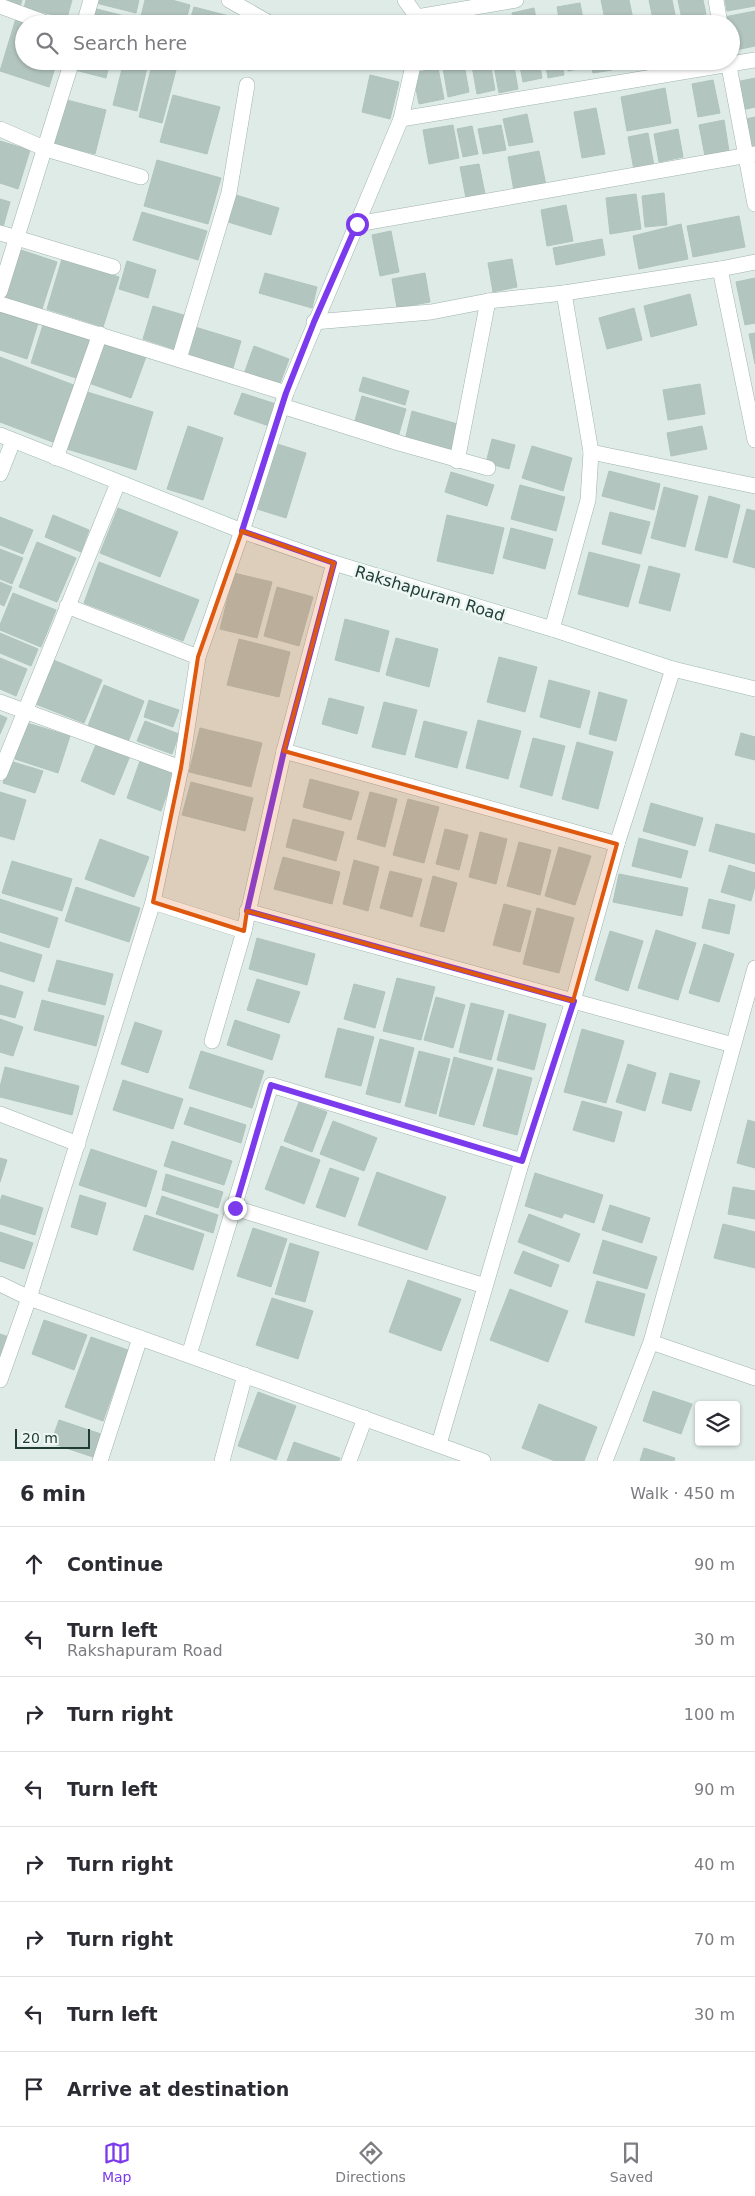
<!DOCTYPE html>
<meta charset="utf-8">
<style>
:root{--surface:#fff;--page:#f2f2f3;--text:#2b2b33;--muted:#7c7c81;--line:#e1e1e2;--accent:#7c3aed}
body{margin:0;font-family:"DejaVu Sans",sans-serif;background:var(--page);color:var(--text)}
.controls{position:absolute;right:15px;bottom:15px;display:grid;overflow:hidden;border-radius:5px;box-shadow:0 1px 4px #0004}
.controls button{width:45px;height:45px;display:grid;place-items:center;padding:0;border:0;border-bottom:1px solid var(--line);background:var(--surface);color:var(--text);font:25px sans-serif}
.scale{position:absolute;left:15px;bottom:12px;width:75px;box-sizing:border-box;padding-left:5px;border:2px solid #1e3b36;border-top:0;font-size:14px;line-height:18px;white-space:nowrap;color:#1e3b36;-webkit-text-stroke:4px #eef7f3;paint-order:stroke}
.stop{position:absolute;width:15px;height:15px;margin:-11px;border:4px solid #7c3aed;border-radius:50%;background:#fff}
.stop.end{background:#7c3aed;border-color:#fff;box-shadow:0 1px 5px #0008}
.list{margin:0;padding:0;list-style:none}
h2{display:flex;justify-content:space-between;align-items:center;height:65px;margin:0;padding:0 20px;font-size:21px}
h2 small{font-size:16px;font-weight:400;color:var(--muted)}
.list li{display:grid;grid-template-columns:32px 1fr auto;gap:15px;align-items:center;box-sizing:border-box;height:75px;padding:0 20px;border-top:1px solid var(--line)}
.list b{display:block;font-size:19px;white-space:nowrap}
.list p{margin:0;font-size:16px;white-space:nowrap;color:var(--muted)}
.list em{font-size:16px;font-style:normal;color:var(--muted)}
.icon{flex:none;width:28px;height:28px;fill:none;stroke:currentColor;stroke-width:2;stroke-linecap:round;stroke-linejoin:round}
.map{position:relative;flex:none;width:755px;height:1461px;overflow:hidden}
.search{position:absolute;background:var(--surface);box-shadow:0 1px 4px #0004;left:15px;right:15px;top:15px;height:55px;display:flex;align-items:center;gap:12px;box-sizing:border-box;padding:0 18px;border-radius:28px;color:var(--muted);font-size:19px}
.sheet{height:665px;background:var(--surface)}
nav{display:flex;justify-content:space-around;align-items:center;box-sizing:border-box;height:70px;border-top:1px solid var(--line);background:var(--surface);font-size:14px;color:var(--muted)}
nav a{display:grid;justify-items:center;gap:2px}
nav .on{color:var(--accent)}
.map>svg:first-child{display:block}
</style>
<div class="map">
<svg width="755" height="1461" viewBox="0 0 755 1461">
<rect width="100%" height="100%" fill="#deebe6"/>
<g fill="#b3c5bf" stroke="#b0c4be">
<path d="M0 0H22L20 7Z"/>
<path d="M26 0H72L67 18 24 8Z"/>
<path d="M92 0H139L136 13 92 2Z"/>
<path d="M145 0H172L190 5 185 24H153L140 20Z"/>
<path d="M601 0H629L634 24H606Z"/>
<path d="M649 0H672L676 19 654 24Z"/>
<path d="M678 0H703L706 14 682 19Z"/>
<path d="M725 0H755V6L727 11Z"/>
<path d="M580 3 584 24H560L557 7Z"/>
<path d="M89 7 136 19 134 24H85Z"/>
<path d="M194 7 229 16 227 24H189Z"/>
<path d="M534 8 537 24H514L512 13Z"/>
<path d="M755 11V46L731 51V24H725L724 17Z"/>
<path d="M17 15 42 24H24V61H57L49 87 0 71Z"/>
<path d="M710 20V24H689Z"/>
<path d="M77 61H110L106 78 75 70Z"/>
<path d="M124 61 148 63 137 111 113 105Z"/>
<path d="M153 61 177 66 162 123 139 117Z"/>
<path d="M192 61H218L216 68Z"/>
<path d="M493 61H513L518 89 499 93Z"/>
<path d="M519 61H539L542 78 523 82Z"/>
<path d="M545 61H562L564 75 548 78Z"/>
<path d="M566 61H585L586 67 568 71Z"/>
<path d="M590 61H610L612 70 593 73Z"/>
<path d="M642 61H660L661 64 643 67Z"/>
<path d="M490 62 495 90 477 94 472 66Z"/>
<path d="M464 64 469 92 448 97 443 68Z"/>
<path d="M438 68 444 99 419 104 413 73Z"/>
<path d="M370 75 399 82 390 119 362 112Z"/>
<path d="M755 78V107L742 110 736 82Z"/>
<path d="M713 80 720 113 698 117 692 84Z"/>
<path d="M665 88 671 123 627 131 621 97Z"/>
<path d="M173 95 220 107 207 154 160 142Z"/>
<path d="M63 99 106 110 95 154 52 143Z"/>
<path d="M596 108 605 154 582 158 574 112Z"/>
<path d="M527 114 533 142 509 146 503 119Z"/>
<path d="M755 117V146L751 147 746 119Z"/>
<path d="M724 120 729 151 705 156 699 125Z"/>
<path d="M453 125 459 158 429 164 423 130Z"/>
<path d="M501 125 506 150 483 154 478 129Z"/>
<path d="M472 126 478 154 463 157 457 129Z"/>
<path d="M678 129 683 157 659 162 654 134Z"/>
<path d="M648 133 654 166 634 170 628 137Z"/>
<path d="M0 141 30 150 18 189 0 183Z"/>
<path d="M539 151 546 185 514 191 508 157Z"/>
<path d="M157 160 221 178 208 224 144 206Z"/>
<path d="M479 164 485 194 466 198 460 167Z"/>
<path d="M664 193 667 225 645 227 642 196Z"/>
<path d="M636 194 641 229 610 234 606 198Z"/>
<path d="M236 195 279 208 271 235 228 222Z"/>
<path d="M0 199 10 202 3 227 0 226Z"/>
<path d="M566 205 573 241 547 246 541 210Z"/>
<path d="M142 212 207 231 198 260 133 240Z"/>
<path d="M739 216 745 247 693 257 687 226Z"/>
<path d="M681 224 688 259 639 269 633 236Z"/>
<path d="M391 231 399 272 380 276 372 235Z"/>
<path d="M602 239 605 255 556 265 553 248Z"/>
<path d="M18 249 57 262 41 312 1 299Z"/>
<path d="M62 259 119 277 103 327 47 309Z"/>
<path d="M512 259 517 287 493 292 488 263Z"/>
<path d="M127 261 156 270 148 298 119 289Z"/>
<path d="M265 273 317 287 312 308 259 293Z"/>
<path d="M425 273 430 302 397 308 392 279Z"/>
<path d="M755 278V323L745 325 736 282Z"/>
<path d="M690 294 697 325 651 337 644 306Z"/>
<path d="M153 306 187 316 177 350 143 339Z"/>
<path d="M0 308 39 320 27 359 0 350Z"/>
<path d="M634 308 642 340 607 349 599 318Z"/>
<path d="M44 322 96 339 82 380 31 363Z"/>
<path d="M195 327 241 341 233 368 186 355Z"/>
<path d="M755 333V364L749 334Z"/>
<path d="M102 337 147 354 131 398 86 382Z"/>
<path d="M254 346 289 359 279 386 244 374Z"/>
<path d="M0 357 79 387 58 444 0 422Z"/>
<path d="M363 377 409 391 405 405 359 391Z"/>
<path d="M700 384 705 414 668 420 663 390Z"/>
<path d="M84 391 153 412 136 470 67 449Z"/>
<path d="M242 393 276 404 269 426 234 414Z"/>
<path d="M362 396 406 409 398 437 354 424Z"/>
<path d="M412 411 461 425 454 453 405 440Z"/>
<path d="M188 426 223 438 203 500 167 489Z"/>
<path d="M702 426 707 449 671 456 667 433Z"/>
<path d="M492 439 515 445 509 469 486 463Z"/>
<path d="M274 443 306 453 286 518 254 508Z"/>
<path d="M532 446 572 458 563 491 522 478Z"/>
<path d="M609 471 660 484 654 510 602 496Z"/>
<path d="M451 472 494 485 487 506 445 492Z"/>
<path d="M520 485 565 497 556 531 511 519Z"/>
<path d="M664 487 698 496 685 547 651 538Z"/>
<path d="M709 496 740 505 727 558 695 550Z"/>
<path d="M118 508 178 532 160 577 100 553Z"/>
<path d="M747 509 755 511V568L733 562Z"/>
<path d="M610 512 650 522 641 554 602 544Z"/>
<path d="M53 515 89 530 81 552 45 537Z"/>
<path d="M447 515 504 528 493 574 437 561Z"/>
<path d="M0 517 33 530 23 554 0 545Z"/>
<path d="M511 528 553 539 545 569 503 558Z"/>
<path d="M37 542 76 558 57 602 19 587Z"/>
<path d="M0 549 23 558 12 584 0 579Z"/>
<path d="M589 552 640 565 628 607 578 594Z"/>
<path d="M99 562 199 600 183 641 84 603Z"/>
<path d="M649 566 680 574 670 611 639 603Z"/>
<path d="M234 573 272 582 257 638 220 629Z"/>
<path d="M0 582 12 587 4 606 0 604Z"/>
<path d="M277 587 313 597 299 646 264 636Z"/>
<path d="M13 593 56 610 41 647 0 630V625Z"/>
<path d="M345 619 389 631 379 672 335 660Z"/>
<path d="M0 633 38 649 31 666 0 653Z"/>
<path d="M396 638 438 649 429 687 386 675Z"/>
<path d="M239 639 290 652 279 697 227 685Z"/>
<path d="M499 657 537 667 525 712 487 702Z"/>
<path d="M0 658 27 669 16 696 0 689Z"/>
<path d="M51 659 102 680 84 723 33 703Z"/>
<path d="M549 680 590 691 580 728 540 717Z"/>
<path d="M104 685 144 701 128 742 88 726Z"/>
<path d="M599 692 627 700 616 741 589 734Z"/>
<path d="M329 698 364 707 357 734 322 724Z"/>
<path d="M149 700 179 710 173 727 144 717Z"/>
<path d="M384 702 417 710 405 755 372 747Z"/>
<path d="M0 715 7 718 0 734Z"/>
<path d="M478 720 521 731 508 779 466 768Z"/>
<path d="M145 721 179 734 172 754 137 741Z"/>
<path d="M424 721 467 732 457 768 415 757Z"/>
<path d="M27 723 70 736 58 773 15 759Z"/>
<path d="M200 728 262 743 251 787 189 772Z"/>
<path d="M741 733 755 737V760L735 755Z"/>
<path d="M533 738 565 746 552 796 520 787Z"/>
<path d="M97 742 130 756 114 795 81 781Z"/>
<path d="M577 742 613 752 598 809 562 799Z"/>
<path d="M10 761 43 771 35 793 3 783Z"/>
<path d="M140 761 174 773 161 811 127 798Z"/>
<path d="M310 779 359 792 351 820 303 807Z"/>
<path d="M191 782 253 798 245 831 182 815Z"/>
<path d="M0 792 26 800 14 840 0 836Z"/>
<path d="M370 792 397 799 385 847 357 839Z"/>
<path d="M408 799 439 807 424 863 393 855Z"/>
<path d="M651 803 703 818 695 846 643 831Z"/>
<path d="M293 819 344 832 336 861 286 847Z"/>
<path d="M716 824 755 834V864L709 851Z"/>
<path d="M445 829 468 835 459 870 436 864Z"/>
<path d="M480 832 507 839 496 884 469 877Z"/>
<path d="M639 838 688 851 681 878 632 866Z"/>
<path d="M100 839 149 857 134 897 85 879Z"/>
<path d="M519 842 551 850 540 895 507 886Z"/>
<path d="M559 847 591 856 575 905 545 896Z"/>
<path d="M283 857 340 872 332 904 274 889Z"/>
<path d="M354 860 379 867 368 911 343 904Z"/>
<path d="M12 861 72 879 62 911 2 893Z"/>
<path d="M729 865 755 873V886L751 901 721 892Z"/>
<path d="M390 871 422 879 412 917 380 908Z"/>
<path d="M619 874 688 888 682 916 613 902Z"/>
<path d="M433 876 457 883 444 932 420 926Z"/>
<path d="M76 887 140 908 129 942 65 921Z"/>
<path d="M0 899 58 918 49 948 0 932Z"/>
<path d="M709 899 735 905 729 934 702 928Z"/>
<path d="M504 904 531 911 520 952 493 945Z"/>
<path d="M537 908 574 918 559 973 523 964Z"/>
<path d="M656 930 696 943 678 1000 638 988Z"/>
<path d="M610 931 643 941 628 991 595 980Z"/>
<path d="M257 938 315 954 307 985 249 969Z"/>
<path d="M0 942 42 955 34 982 0 971Z"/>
<path d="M704 944 734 954 719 1002 689 993Z"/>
<path d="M57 960 113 974 105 1005 48 991Z"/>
<path d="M397 978 435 987 421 1040 383 1031Z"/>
<path d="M257 979 300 992 289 1023 247 1010Z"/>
<path d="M354 984 385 992 375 1028 344 1019Z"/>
<path d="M0 985 23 992 15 1018 0 1014Z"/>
<path d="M436 997 465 1005 453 1048 424 1040Z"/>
<path d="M42 1000 104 1016 96 1046 34 1030Z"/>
<path d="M471 1003 504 1011 491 1060 459 1052Z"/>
<path d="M509 1014 546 1024 534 1070 497 1060Z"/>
<path d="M0 1019 23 1027 13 1056 0 1052Z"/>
<path d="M235 1020 280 1035 272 1060 227 1045Z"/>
<path d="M135 1022 162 1031 148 1073 121 1064Z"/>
<path d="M338 1028 374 1037 361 1086 325 1077Z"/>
<path d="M582 1029 624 1041 606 1103 564 1092Z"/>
<path d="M380 1039 414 1048 400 1103 366 1094Z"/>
<path d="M201 1051 264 1071 252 1108 189 1088Z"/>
<path d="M419 1051 450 1059 436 1114 405 1106Z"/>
<path d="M454 1057 493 1068 474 1125 439 1116Z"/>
<path d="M628 1064 656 1073 645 1111 616 1102Z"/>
<path d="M5 1067 79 1086 72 1115 0 1097V1087Z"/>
<path d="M498 1069 532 1078 517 1135 483 1126Z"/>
<path d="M670 1073 700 1081 691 1111 662 1103Z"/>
<path d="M123 1080 183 1099 173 1129 113 1110Z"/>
<path d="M582 1101 622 1112 614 1142 573 1130Z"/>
<path d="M299 1102 327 1112 312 1152 284 1141Z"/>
<path d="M190 1107 246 1125 241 1143 184 1124Z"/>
<path d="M748 1120 755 1122V1168L737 1163Z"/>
<path d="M333 1121 377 1138 364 1171 320 1154Z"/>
<path d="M172 1141 232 1161 224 1185 164 1166Z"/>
<path d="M281 1146 320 1160 304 1204 265 1189Z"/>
<path d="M91 1149 157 1171 146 1207 79 1185Z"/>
<path d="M0 1158 7 1160 0 1182Z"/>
<path d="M330 1168 359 1178 345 1217 316 1207Z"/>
<path d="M377 1172 446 1197 427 1250 358 1225Z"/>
<path d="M535 1173 603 1195 594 1223 564 1213 562 1218 525 1206Z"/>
<path d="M166 1174 223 1192 218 1208 162 1190Z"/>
<path d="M733 1187 755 1191V1219L728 1214Z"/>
<path d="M2 1195 43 1208 35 1235 0 1224V1202Z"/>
<path d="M80 1195 106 1203 97 1235 71 1227Z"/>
<path d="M162 1196 218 1215 213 1233 156 1214Z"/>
<path d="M610 1205 650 1218 642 1243 602 1230Z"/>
<path d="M529 1214 580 1234 569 1262 518 1242Z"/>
<path d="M145 1215 204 1234 193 1270 133 1250Z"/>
<path d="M723 1224 755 1232V1268L714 1258Z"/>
<path d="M253 1228 287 1239 271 1287 237 1276Z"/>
<path d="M0 1232 33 1243 24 1269 0 1261Z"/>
<path d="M603 1240 657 1257 647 1289 593 1273Z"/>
<path d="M290 1243 319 1252 305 1302 275 1294Z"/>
<path d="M523 1251 559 1265 551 1287 514 1273Z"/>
<path d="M408 1280 461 1299 441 1351 389 1332Z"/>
<path d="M597 1281 645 1294 634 1336 585 1322Z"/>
<path d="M510 1289 568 1311 548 1362 490 1340Z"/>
<path d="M272 1298 313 1311 298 1359 256 1345Z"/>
<path d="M44 1320 87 1335 74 1370 32 1354Z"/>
<path d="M0 1334 9 1337 0 1362Z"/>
<path d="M91 1337 128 1350 103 1421 65 1407Z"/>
<path d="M653 1391 692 1404 681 1434 643 1421Z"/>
<path d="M258 1392 296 1406 276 1460 238 1446Z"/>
<path d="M539 1404 597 1427 584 1461H555L522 1448Z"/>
<path d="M59 1420 101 1434 93 1457 51 1443Z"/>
<path d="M294 1442 340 1458 339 1461H287Z"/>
<path d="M644 1448 675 1458 674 1461H640Z"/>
</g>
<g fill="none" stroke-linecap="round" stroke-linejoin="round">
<defs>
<g id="street">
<path d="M229 0 271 24"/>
<path d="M405 0 417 17 416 24"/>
<path d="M716 0 720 24"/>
<path d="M0 6 49 24"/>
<path d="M417 17 516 0"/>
<path d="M84 24 91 0"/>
<path d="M728 61 755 204"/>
<path d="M401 119 755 60"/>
<path d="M0 129 46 149 141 177"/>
<path d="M357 224 755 154"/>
<path d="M0 233 113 267"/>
<path d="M720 269 755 440"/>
<path d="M0 291 72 61"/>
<path d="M0 304 286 393"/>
<path d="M314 322 431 312 488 301 564 293 720 269 755 262"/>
<path d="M179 359 229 193 247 85"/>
<path d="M282 406 399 443 488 468"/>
<path d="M591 452 755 486"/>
<path d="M56 458 100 334"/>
<path d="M457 461 488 301"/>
<path d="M0 474 13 441"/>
<path d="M334 563 284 751 617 844"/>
<path d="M67 606 198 657"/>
<path d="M552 629 588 500 591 452 564 293"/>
<path d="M0 702 181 768"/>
<path d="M0 773 118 483"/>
<path d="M153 902 244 931"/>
<path d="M247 911 733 1045"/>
<path d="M212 1041 244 931 284 751"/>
<path d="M0 1114 78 1144"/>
<path d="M235 1208 485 1286"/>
<path d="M0 1284 29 1298 483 1461"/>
<path d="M651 1342 755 1378"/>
<path d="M189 1355 271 1085 522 1161"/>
<path d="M0 1380 29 1298 153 902 181 768 198 657 242 531 286 393 401 119 414 61"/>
<path d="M439 1444 522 1161 573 1001 617 844 673 669"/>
<path d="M100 1461 140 1338"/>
<path d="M222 1461 245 1375"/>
<path d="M349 1461 365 1418"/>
<path d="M605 1461 651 1342 755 968"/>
</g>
<path id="secondary" d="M0 435 242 531 334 563 552 629 673 669 755 689"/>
</defs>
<use href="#street" stroke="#a1b3ae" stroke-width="16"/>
<use href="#secondary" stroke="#9cb7af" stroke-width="16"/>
<use href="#street" stroke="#fff" stroke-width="15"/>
<use href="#secondary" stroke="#fff" stroke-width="15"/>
</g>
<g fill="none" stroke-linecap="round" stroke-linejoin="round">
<path stroke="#7c3aed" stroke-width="6" d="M235 1208 271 1085 522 1161 574 1001 247 911 284 751 334 563 242 531 286 393 314 322 357 224"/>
</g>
<path fill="#de580e" fill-opacity="0.2" stroke="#de580e" stroke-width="4" stroke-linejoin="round" d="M242 531 334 563 284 751 617 844 573 1001 247 911 244 931 153 902 181 768 198 657Z"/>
<g text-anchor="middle" stroke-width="5" stroke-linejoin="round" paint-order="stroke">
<g font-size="16" fill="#1e3b36" stroke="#eef7f3">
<text transform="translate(430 593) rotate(17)" y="6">Rakshapuram Road</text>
</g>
</g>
</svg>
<div class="controls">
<button><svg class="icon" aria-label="layers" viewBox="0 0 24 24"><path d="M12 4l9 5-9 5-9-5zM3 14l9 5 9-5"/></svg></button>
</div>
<div class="scale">20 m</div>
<div class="stop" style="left:357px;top:224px"></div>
<div class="stop end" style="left:235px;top:1208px"></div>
<div class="search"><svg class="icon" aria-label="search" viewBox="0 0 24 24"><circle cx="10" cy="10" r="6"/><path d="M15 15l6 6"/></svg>Search here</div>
</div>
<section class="sheet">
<h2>6 min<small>Walk · 450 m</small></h2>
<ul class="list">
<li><svg class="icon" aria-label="ahead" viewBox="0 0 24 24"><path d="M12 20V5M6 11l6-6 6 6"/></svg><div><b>Continue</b></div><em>90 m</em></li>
<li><svg class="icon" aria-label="left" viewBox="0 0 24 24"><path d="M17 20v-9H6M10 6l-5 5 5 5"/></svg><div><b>Turn left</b><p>Rakshapuram Road</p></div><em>30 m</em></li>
<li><svg class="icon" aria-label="right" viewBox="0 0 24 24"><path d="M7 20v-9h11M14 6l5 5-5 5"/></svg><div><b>Turn right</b></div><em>100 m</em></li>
<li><svg class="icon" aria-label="left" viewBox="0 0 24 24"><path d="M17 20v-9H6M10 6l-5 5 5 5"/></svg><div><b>Turn left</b></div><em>90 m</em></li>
<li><svg class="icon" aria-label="right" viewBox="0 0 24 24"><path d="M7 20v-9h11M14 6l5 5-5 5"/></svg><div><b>Turn right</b></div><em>40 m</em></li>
<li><svg class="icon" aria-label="right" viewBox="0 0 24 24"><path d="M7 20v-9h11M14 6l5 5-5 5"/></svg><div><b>Turn right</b></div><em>70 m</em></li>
<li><svg class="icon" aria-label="left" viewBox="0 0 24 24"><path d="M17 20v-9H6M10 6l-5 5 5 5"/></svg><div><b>Turn left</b></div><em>30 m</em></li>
<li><svg class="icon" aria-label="arrive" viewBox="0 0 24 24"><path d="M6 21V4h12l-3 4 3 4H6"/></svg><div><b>Arrive at destination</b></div></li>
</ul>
</section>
<nav>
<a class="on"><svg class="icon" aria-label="map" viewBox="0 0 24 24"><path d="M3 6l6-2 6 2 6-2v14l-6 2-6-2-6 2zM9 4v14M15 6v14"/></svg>Map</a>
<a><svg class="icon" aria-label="directions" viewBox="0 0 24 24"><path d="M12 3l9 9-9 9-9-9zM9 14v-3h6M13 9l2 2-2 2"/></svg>Directions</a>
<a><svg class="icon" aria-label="saved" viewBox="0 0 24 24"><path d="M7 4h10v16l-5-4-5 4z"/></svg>Saved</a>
</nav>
